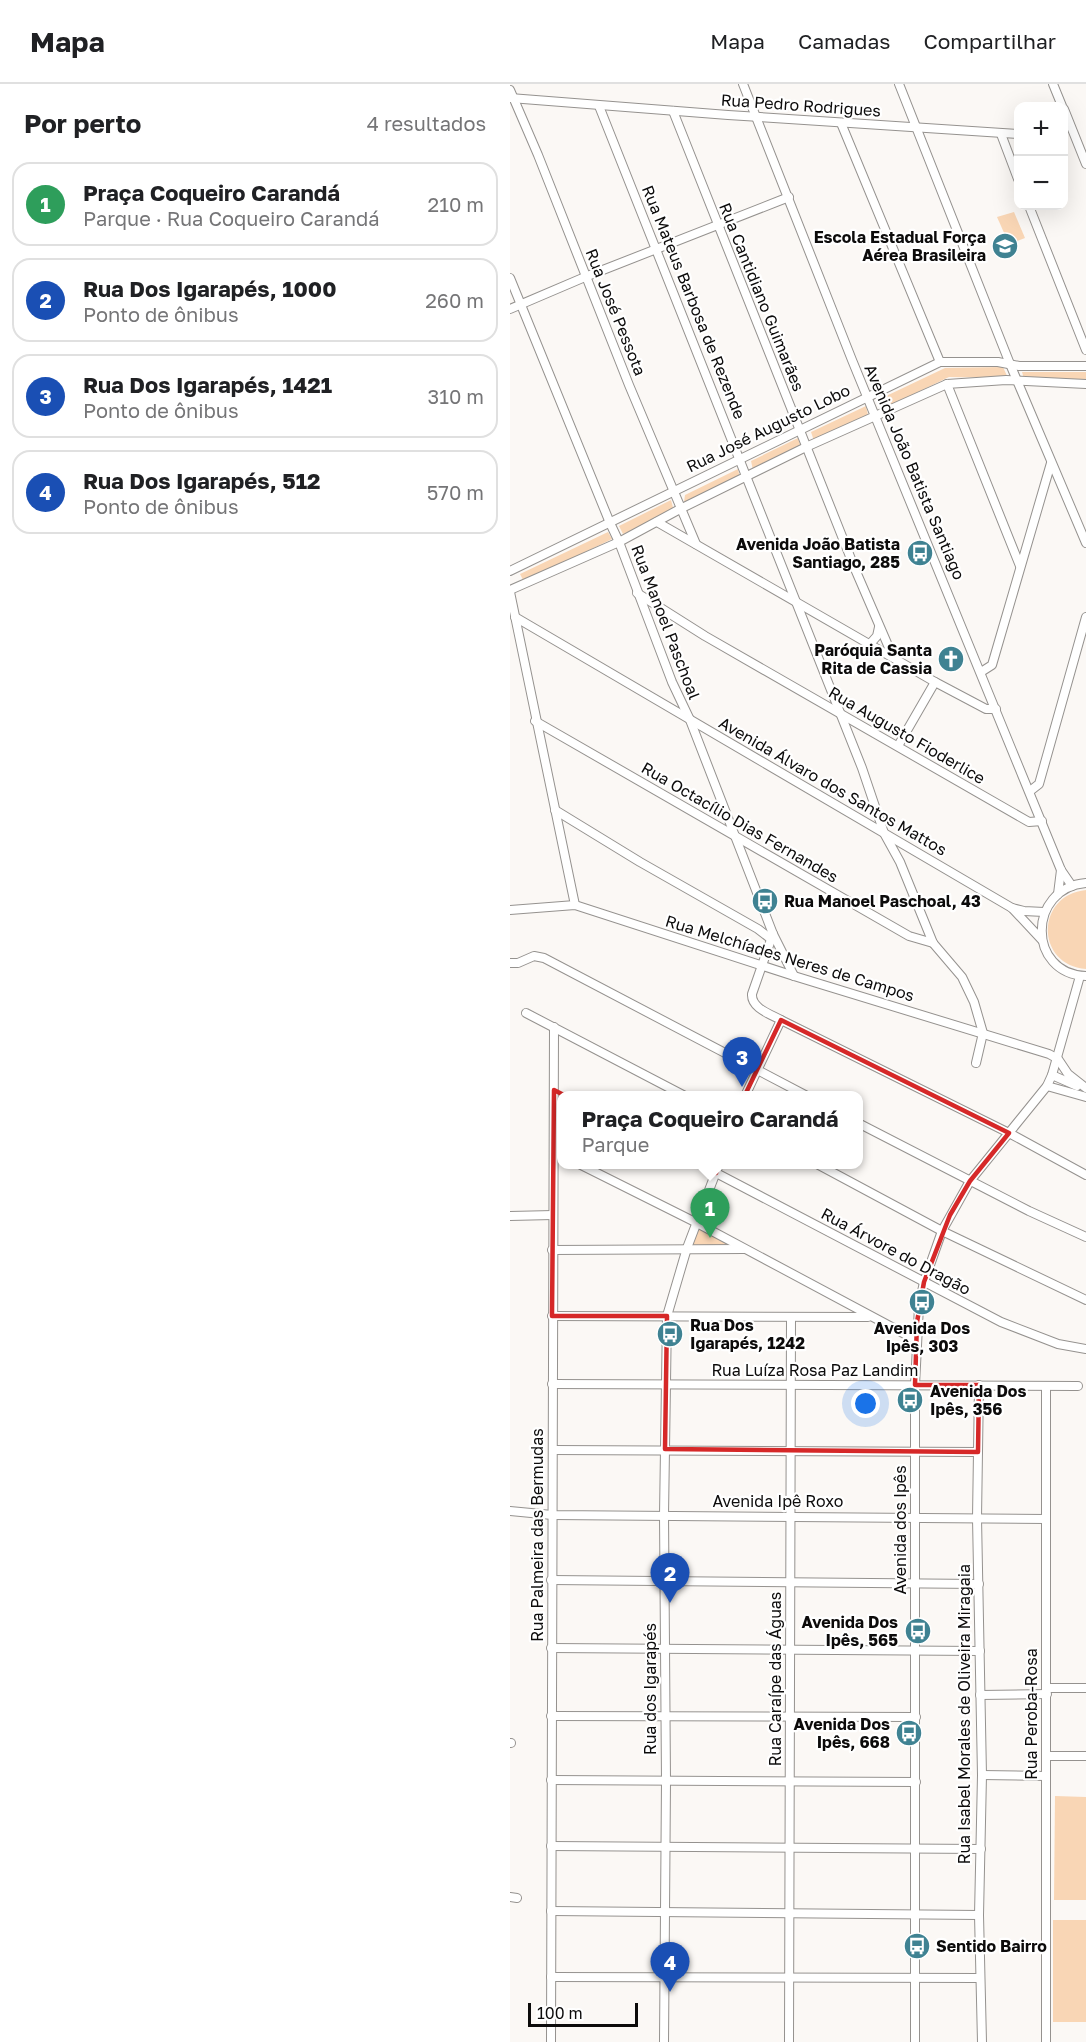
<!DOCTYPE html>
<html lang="pt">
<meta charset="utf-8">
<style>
:root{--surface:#fff;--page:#f6f6f6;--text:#202124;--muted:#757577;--line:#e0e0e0;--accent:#3f8292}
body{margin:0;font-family:"Golos Text",sans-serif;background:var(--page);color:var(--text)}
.controls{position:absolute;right:18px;top:18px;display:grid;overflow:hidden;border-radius:12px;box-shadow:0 6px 24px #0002}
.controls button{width:54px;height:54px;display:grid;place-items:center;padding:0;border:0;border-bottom:2px solid var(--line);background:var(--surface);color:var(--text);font:30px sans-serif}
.scale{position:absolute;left:18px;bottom:15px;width:110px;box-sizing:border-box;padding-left:6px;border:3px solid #0c0b0b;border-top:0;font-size:16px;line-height:21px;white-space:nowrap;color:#0c0b0b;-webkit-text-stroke:4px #fff;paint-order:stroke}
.you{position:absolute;left:356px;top:1320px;width:21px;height:21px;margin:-15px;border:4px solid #fff;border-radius:50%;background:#1a73e8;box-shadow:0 0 0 9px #1a73e833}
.badge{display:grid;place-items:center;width:39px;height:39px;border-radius:50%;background:var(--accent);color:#fff;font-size:20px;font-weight:700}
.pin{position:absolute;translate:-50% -50px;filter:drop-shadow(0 2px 3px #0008)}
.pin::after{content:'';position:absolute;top:32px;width:21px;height:18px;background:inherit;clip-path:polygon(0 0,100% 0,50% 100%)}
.popup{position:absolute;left:47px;top:1007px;width:306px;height:78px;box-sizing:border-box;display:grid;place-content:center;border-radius:12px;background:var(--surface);filter:drop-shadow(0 2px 4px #0005);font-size:20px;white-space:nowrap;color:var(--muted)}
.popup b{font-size:22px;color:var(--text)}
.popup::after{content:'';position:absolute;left:50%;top:100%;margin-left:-12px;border:12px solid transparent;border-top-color:var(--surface)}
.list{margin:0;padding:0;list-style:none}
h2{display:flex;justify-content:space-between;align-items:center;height:78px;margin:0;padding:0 24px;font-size:26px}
h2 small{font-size:20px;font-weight:400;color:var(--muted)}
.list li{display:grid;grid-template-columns:39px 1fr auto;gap:18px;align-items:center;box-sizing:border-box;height:84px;margin:0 12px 12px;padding:0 12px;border:2px solid var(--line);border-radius:18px}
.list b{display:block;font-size:22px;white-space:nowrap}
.list p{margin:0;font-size:20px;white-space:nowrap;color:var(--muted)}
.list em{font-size:20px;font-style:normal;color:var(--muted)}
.map{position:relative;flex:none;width:576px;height:1958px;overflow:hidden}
header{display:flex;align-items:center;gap:36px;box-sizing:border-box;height:84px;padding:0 30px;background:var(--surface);border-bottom:2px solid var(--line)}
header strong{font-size:28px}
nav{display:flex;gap:33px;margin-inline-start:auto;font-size:21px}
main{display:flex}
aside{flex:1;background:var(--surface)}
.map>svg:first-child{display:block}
</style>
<header>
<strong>Mapa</strong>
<nav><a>Mapa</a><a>Camadas</a><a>Compartilhar</a></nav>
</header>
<main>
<aside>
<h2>Por perto<small>4 resultados</small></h2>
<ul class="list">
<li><span class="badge" style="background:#2e9e5b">1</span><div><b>Praça Coqueiro Carandá</b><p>Parque · Rua Coqueiro Carandá</p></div><em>210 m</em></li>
<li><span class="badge" style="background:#1a4fb4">2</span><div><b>Rua Dos Igarapés, 1000</b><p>Ponto de ônibus</p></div><em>260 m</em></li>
<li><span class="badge" style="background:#1a4fb4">3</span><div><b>Rua Dos Igarapés, 1421</b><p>Ponto de ônibus</p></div><em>310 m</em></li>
<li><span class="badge" style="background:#1a4fb4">4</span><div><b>Rua Dos Igarapés, 512</b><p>Ponto de ônibus</p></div><em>570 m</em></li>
</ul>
</aside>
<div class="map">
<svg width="576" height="1958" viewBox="0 0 576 1958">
<rect width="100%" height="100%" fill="#fbf8f5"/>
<g fill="#f9d6b5">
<path d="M504 128 515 154 499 160 487 133Z"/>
<path d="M493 283 498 294 439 293 377 323 374 313 435 284Z"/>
<path d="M512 288H576V297L514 295Z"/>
<path d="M356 322 358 331 304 357 301 348Z"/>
<path d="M288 354 291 364 243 386 241 377Z"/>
<path d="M228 385 230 395 174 418 175 411Z"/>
<path d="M161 416 164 427 113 450 109 442Z"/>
<path d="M98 448 102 455 14 498 10 490Z"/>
<path d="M576 806V885C525 881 525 811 576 806Z"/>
<path d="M190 1140 241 1167H180Z"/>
<path d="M545 1712 576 1713V1816H544Z"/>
<rect x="543" y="1836" width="33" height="102"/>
</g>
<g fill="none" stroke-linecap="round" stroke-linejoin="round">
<defs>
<g id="minor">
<path d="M233 0 342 276 551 786 562 802"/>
<path d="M389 0 500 280 576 459"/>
<path d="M543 0 552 22"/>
<path d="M0 6 28 71 119 301 186 460"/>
<path d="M0 14 218 31 508 50"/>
<path d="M89 22 352 684 374 749 390 778 423 859 452 893 464 918 473 949 466 979"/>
<path d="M554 25 576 80"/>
<path d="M163 27 345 485 383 573"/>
<path d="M331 39 430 278"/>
<path d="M491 50 508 95"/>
<path d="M519 122 576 266"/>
<path d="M0 194 100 439 109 458 162 598 180 636 263 850 284 892"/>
<path d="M0 225 75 193 279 113"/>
<path d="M437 300 510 482"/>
<path d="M147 438 425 598 476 625H486"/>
<path d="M0 487 430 278H488L509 282H576"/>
<path d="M0 506 109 458 170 425 296 363 437 300 496 296 576 300"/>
<path d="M0 508 65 821"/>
<path d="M127 509 195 552 519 738 532 737"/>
<path d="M5 533 502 824 532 856"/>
<path d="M359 561 367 552 369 543"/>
<path d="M471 588 482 581 541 379"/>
<path d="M25 637 399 852 423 859"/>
<path d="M388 662 425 598"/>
<path d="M520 707 529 700 576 533"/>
<path d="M45 726 130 778 248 845 261 855"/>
<path d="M576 799C517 804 517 890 576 892"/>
<path d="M548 810 551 786"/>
<path d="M502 824 514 827 534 828"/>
<path d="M0 826 65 821 284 892 539 970 548 975 558 990 576 1004"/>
<path d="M263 850 242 910C241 924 260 930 271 936L499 1049 576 1091"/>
<path d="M0 879H8L24 872 34 874 297 1012"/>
<path d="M16 929 175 1012"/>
<path d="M542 991 567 1002"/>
<path d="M537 1002 576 1013"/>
<path d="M235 1012 271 936"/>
<path d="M348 1039 519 1127 576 1153"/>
<path d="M69 1080 187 1139 406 1256"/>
<path d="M189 1080 491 1238 548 1260 576 1265"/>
<path d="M307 1080 432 1147 576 1216"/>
<path d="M0 1132 43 1131"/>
<path d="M42 1166 234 1165"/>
<path d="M42 1232 358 1233"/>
<path d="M42 1300 568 1302"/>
<path d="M469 1301 467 1434 472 1691 469 1831 472 1958"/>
<path d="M43 1366 468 1368"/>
<path d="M0 1427 42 1431 536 1435"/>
<path d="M41 1496 469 1500"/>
<path d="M41 1564 470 1567"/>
<path d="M537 1604H576"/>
<path d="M470 1611 537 1610"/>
<path d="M41 1632 406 1633"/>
<path d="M0 1659H1"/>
<path d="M536 1672H576"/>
<path d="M472 1691 536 1692"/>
<path d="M41 1696 406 1698"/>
<path d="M41 1762 471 1765"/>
<path d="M0 1813 7 1814"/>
<path d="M41 1827 469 1831"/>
<path d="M41 1893 470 1894"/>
<path d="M41 1958 44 943"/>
<path d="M154 1958 156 1697 154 1431 157 1232 177 1164 209 1080"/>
<path d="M279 1958 281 1233"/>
<path d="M405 1958V1301L409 1222 414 1198 432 1147 460 1097 537 1002 542 991 570 892"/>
<path d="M536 1958V1302"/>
</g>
</defs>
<use href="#minor" stroke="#95928f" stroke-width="10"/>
<use href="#minor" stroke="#fff" stroke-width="8"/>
</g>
<path fill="none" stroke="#d62828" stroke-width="4.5" stroke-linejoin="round" d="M271 936 499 1049 460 1097 440 1131 414 1198 407 1238 405 1301H469L468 1368 155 1365 157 1232H42L44 1006 206 1089 223 1036Z"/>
<defs>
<symbol id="school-disc" viewBox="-11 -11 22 22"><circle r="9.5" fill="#3f8292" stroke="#fff"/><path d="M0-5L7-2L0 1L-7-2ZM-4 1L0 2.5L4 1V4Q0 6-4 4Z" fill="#fff"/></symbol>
<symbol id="bus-disc" viewBox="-11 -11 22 22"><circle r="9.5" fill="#3f8292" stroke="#fff"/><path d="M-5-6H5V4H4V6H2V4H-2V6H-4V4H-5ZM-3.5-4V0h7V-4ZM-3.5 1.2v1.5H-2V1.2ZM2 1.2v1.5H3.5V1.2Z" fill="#fff"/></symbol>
<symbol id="church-disc" viewBox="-11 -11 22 22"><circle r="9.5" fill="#3f8292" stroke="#fff"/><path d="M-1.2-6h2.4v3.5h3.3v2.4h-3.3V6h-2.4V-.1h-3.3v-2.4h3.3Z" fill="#fff"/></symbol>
</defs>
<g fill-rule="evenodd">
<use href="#school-disc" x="480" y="147" width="30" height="30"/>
<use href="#bus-disc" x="395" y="454" width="30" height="30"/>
<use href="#church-disc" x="426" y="560" width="30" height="30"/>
<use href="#bus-disc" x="240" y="802" width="30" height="30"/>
<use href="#bus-disc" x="397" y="1203" width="30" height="30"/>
<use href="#bus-disc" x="145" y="1235" width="30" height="30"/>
<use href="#bus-disc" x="385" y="1301" width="30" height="30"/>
<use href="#bus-disc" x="393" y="1532" width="30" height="30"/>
<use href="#bus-disc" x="384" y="1634" width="30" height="30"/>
<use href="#bus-disc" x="392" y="1847" width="30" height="30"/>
</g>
<g text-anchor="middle" stroke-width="4.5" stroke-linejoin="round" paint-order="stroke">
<g font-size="16" fill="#0c0b0b" stroke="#fff">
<text transform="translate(291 21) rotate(4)" y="6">Rua Pedro Rodrigues</text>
<text transform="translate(252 213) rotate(68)" y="6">Rua Cantidiano Guimarães</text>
<text transform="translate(184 218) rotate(68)" y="6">Rua Mateus Barbosa de Rezende</text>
<text transform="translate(106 228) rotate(68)" y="6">Rua José Pessota</text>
<text transform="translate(258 344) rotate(-26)" y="6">Rua José Augusto Lobo</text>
<text transform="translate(405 388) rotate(67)" y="6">Avenida João Batista Santiago</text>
<text transform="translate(156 538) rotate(69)" y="6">Rua Manoel Paschoal</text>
<text transform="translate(397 651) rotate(30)" y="6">Rua Augusto Fioderlice</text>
<text transform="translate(323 702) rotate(30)" y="6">Avenida Álvaro dos Santos Mattos</text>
<text transform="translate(230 738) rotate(30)" y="6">Rua Octacílio Dias Fernandes</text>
<text transform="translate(280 874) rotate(17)" y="6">Rua Melchíades Neres de Campos</text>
<text transform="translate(386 1167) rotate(28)" y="6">Rua Árvore do Dragão</text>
<text x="305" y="1292">Rua Luíza Rosa Paz Landim</text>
<text x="268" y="1423">Avenida Ipê Roxo</text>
<text transform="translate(390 1446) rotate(-90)" y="6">Avenida dos Ipês</text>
<text transform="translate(27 1451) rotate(-90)" y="6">Rua Palmeira das Bermudas</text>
<text transform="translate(265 1595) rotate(-90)" y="6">Rua Caraípe das Águas</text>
<text transform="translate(140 1605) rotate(-90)" y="6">Rua dos Igarapés</text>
<text transform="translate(454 1630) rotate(-90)" y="6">Rua Isabel Morales de Oliveira Miragaia</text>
<text transform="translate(521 1630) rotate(-90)" y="6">Rua Peroba-Rosa</text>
</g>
<g font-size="16" font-weight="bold" fill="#0c0b0b" stroke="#fff" text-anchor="end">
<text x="476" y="159">Escola Estadual Força<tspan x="476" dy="18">Aérea Brasileira</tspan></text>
<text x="390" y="466">Avenida João Batista<tspan x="390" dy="18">Santiago, 285</tspan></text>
<text x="422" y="572">Paróquia Santa<tspan x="422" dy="18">Rita de Cassia</tspan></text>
<text x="274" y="823" text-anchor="start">Rua Manoel Paschoal, 43</text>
<text x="180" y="1247" text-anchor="start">Rua Dos<tspan x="180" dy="18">Igarapés, 1242</tspan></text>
<text x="412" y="1250" text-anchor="middle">Avenida Dos<tspan x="412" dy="18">Ipês, 303</tspan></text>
<text x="420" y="1313" text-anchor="start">Avenida Dos<tspan x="420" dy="18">Ipês, 356</tspan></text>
<text x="388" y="1544">Avenida Dos<tspan x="388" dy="18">Ipês, 565</tspan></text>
<text x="380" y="1646">Avenida Dos<tspan x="380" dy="18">Ipês, 668</tspan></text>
<text x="426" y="1868" text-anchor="start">Sentido Bairro</text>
</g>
</g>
</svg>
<div class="controls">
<button>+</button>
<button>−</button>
</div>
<div class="scale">100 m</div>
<div class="you"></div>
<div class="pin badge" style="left:200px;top:1154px;background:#2e9e5b">1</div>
<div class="popup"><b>Praça Coqueiro Carandá</b>Parque</div>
<div class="pin badge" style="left:160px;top:1519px;background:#1a4fb4">2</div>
<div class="pin badge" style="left:232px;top:1003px;background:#1a4fb4">3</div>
<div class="pin badge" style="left:160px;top:1908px;background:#1a4fb4">4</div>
</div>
</main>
